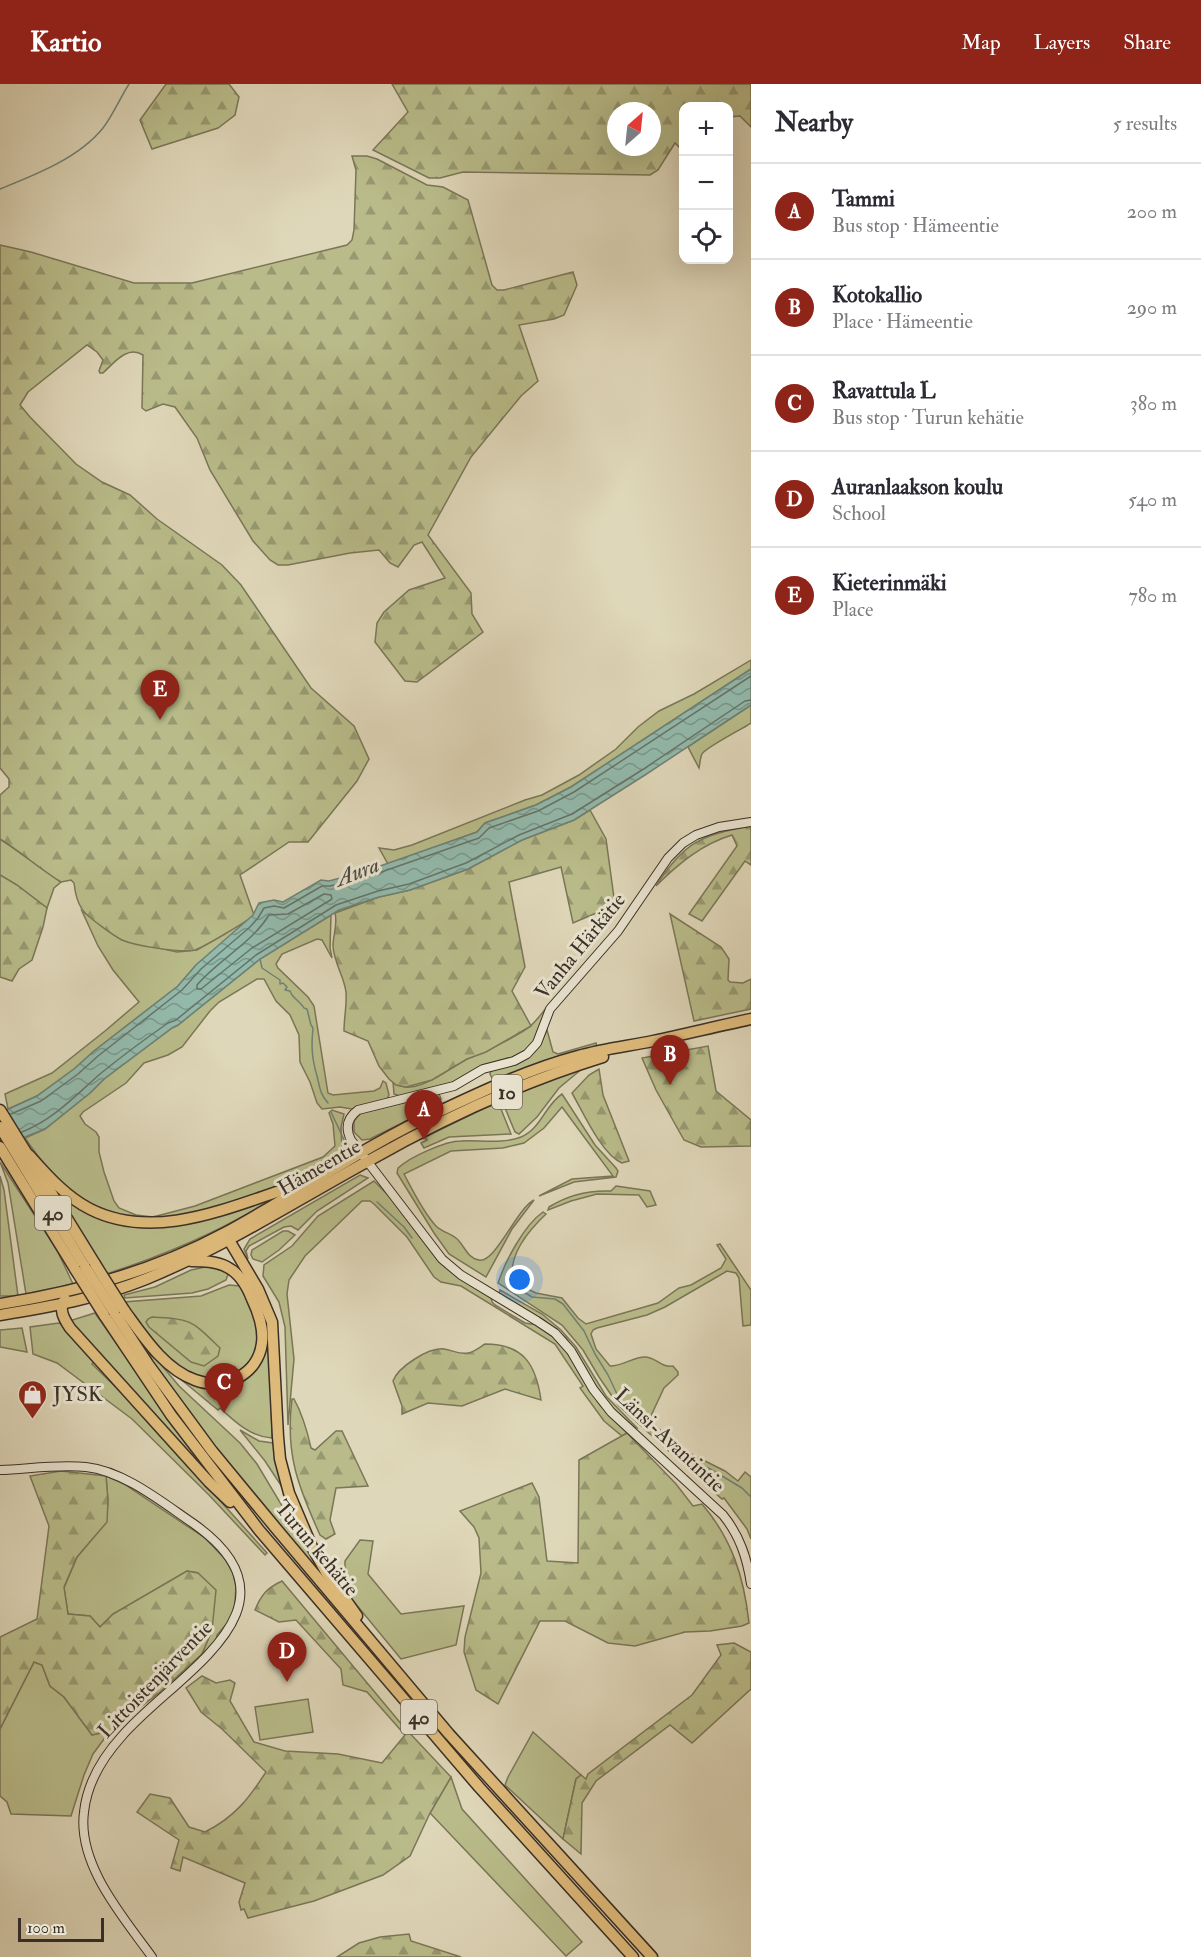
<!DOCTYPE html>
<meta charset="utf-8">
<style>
:root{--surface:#fff;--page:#f7f7f7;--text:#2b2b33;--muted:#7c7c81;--line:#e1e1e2;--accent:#8f2418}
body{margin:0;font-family:"IM FELL Double Pica",serif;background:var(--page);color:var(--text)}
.controls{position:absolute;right:18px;top:18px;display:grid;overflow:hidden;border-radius:12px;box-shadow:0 6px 24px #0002}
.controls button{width:54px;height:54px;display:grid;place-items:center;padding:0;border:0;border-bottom:2px solid var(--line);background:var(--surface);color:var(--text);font:30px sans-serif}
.compass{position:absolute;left:607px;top:18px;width:54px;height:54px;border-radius:50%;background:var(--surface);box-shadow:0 6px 24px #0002;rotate:27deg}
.scale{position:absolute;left:18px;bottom:15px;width:86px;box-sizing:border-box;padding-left:6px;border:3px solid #3a2f26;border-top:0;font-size:16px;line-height:21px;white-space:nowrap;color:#3a2f26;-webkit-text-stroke:4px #eae5d2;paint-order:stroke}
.you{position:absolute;left:520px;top:1196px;width:21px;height:21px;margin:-15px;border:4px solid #fff;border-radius:50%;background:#1a73e8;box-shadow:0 0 0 9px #1a73e833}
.badge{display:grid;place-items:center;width:39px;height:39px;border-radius:50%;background:var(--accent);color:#fff;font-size:20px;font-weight:700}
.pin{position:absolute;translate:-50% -50px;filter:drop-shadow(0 2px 3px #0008)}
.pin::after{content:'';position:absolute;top:32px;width:21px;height:18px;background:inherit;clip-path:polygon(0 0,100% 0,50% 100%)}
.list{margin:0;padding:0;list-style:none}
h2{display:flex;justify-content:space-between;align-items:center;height:78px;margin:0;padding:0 24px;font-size:26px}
h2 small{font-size:20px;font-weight:400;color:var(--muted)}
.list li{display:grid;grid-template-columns:39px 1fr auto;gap:18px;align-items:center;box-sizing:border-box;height:96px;padding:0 24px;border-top:2px solid var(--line)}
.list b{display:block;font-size:22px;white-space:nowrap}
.list p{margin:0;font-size:20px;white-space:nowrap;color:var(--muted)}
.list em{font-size:20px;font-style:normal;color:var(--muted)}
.icon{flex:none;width:33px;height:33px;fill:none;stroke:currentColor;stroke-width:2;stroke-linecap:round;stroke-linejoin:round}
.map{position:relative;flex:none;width:751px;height:1873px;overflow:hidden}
header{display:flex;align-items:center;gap:36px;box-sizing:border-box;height:84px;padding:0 30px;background:var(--accent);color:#fff}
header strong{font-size:28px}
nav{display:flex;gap:33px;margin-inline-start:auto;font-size:21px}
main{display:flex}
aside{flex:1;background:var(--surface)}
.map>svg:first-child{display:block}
</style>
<header>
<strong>Kartio</strong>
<nav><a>Map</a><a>Layers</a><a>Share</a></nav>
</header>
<main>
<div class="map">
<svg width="751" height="1873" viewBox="0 0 751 1873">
<defs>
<pattern id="forest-firs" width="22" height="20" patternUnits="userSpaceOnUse" patternTransform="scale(1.5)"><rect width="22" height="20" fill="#b9bc8a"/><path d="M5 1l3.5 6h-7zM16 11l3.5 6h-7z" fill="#979971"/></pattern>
<pattern id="water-waves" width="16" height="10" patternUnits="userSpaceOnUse" patternTransform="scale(1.5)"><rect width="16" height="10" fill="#93baac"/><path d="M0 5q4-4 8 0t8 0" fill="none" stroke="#79988c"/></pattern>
</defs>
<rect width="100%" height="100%" fill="#dfd7b9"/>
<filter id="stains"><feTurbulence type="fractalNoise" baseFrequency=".00333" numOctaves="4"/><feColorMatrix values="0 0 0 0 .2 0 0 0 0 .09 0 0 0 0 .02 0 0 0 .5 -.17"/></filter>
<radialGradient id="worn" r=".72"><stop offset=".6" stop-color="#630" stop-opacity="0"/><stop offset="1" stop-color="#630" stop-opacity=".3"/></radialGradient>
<g fill="#b9bc8a" stroke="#7a7658" stroke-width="1.5">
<path d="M751 576V585L571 703 536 721 485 739 477 748 388 780 379 764 394 766 412 761 525 716 542 711 579 691 616 665 638 643 659 627 694 610Z"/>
<path d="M751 621V639C742 645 705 664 702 670 700 674 700 680 699 684L688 663Z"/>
<path d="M0 755C21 768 40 785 61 798L54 804 47 824 17 801 0 791Z"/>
<path d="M82 827 122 856 177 868 197 866 230 845 246 839 196 881 178 902 94 967 74 985 37 1012 8 1025 5 1010 52 989 105 947 139 918 113 886 98 862Z"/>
<path d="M331 831 330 864 332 874 322 856 317 855 282 870 276 880 278 884 308 913 314 922 328 1009 333 1011 374 1007 380 1004 383 997 386 999 389 1011 387 1015 352 1025 340 1023 322 1025 317 1019 310 998 300 978 299 951 290 931 276 917 264 895H257L219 918 210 927 182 963 168 971 144 979 126 999 83 1028 80 1032 85 1040 96 1048 99 1053V1068L104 1088 114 1117 119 1124 136 1131 153 1133 195 1122 323 1073 335 1062 333 1040 329 1029 332 1026 344 1030 341 1043 342 1066C321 1091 283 1101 253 1111 221 1121 188 1134 155 1136 147 1136 139 1134 132 1133 82 1125 52 1094 25 1054L45 1045 90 1009 104 995 172 944 178 941 260 875Z"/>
<path d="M547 923 537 956 527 967 454 998 400 1012 394 1010 393 998C415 1016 450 982 469 974 489 965 510 957 528 944 535 939 541 930 547 923Z"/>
<path d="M547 946 553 968 558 970 596 959 597 963 499 996 492 994 490 990 491 986C523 976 533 980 547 946Z"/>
<path d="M583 984 559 1004 537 1033 519 1050 515 1048 505 1024 506 1014Z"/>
<path d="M439 1010 441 1015 431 1020 432 1024 370 1055 362 1056 354 1048V1037L361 1029Z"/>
<path d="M562 1010 595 1061 616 1084 618 1087 616 1093 574 1098 539 1112 572 1095 613 1092 562 1023 544 1044 524 1059 503 1064 451 1067 404 1090C413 1107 423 1128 436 1142 443 1149 454 1150 459 1157 465 1164 469 1175 479 1176 495 1180 517 1124 534 1116L512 1145 486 1193 449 1170 434 1149 397 1089 398 1084C410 1073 445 1057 461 1057 480 1056 503 1060 521 1053 541 1045 545 1021 562 1010Z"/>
<path d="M493 1020 495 1023 501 1025 511 1050 449 1053 424 1064 421 1059 427 1056 425 1053Z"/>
<path d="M0 1078 57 1166 73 1200 26 1210 8 1099Z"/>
<path d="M360 1091 368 1094 317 1127 298 1146 291 1142 284 1143 249 1162 246 1167 248 1175 244 1165 250 1155Z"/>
<path d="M0 1092 4 1106 18 1212H0Z"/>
<path d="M374 1097 390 1113 439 1178 459 1194 491 1213 492 1218 495 1221 525 1239 537 1241 551 1251 569 1271 600 1321 627 1349 622 1352 604 1337 580 1304 583 1302 555 1260 461 1202 441 1198 434 1193 407 1153 374 1120 370 1117H362L305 1172 289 1196 287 1210 294 1275 288 1341 285 1243 279 1218 263 1192 264 1181 292 1162 318 1132Z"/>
<path d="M616 1102 650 1107 656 1121 647 1123 639 1111 597 1110 571 1117 548 1126 549 1123C568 1111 588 1106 611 1107Z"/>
<path d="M50 1103 79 1123 139 1143 280 1110C225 1146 168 1170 106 1190Z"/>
<path d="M543 1128 546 1130C528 1147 507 1172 513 1198L536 1209 562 1214 578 1234 586 1240 658 1219 679 1204 691 1201 721 1184 726 1175 717 1161 720 1160 751 1206V1241L743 1242 739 1194 736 1189 727 1187 665 1223 647 1231 597 1244 593 1246 591 1250 596 1265 610 1282C623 1282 633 1273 645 1273 656 1273 661 1284 673 1282L678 1288V1291L664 1304 649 1336 683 1366 725 1387 738 1397 745 1388 751 1393V1455L747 1445 724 1414 722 1415 618 1321 599 1293 583 1266 562 1241 498 1199C505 1178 524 1141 543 1128Z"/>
<path d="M283 1147H288L295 1151 279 1166 262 1178 253 1175 251 1171 252 1166Z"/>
<path d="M210 1182 229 1188 226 1196 208 1205 192 1209 125 1214 124 1211 155 1203 191 1186Z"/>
<path d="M229 1201 240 1202C248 1217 257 1231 258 1249 261 1291 217 1305 186 1287 160 1272 142 1241 124 1218L201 1212Z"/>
<path d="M500 1206 542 1230 561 1246 576 1263 606 1312 637 1344H635L612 1324 598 1306 566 1254 544 1236 499 1209Z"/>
<path d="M95 1229 213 1397 69 1237Z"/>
<path d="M264 1233 270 1267 272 1354C251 1353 235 1338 220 1324L218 1326 178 1293 203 1302 250 1287Z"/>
<path d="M59 1239 66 1244 94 1278 92 1280 137 1324 267 1469 265 1471 209 1411 132 1335 57 1279 33 1270 30 1243Z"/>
<path d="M22 1244 27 1268 0 1263V1246Z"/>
<path d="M148 1265 179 1302 240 1359 257 1380 321 1487 341 1515C285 1448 226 1383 177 1311 167 1298 151 1280 148 1265Z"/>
<path d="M240 1346 259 1357 273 1359 286 1409 265 1377Z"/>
<path d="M106 1392 124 1400 205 1454 225 1475 233 1489 236 1503 234 1531 217 1551 216 1557 202 1570 212 1546 198 1489 187 1487 113 1530 100 1543 90 1532 68 1530 64 1504 77 1473 106 1438 108 1417Z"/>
<path d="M360 1456 373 1457 368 1490 401 1530 464 1522 456 1561 401 1575 346 1508 320 1472 323 1471 335 1484 345 1487V1477Z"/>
<path d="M34 1578 42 1581 50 1602 64 1613 92 1651 110 1647 93 1670 84 1691 71 1732 11 1730 7 1718 0 1712V1645Z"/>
<path d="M308 1615 313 1648 260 1656 255 1623Z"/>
<path d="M533 1648 581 1691 576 1695 563 1755 505 1701 508 1693Z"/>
<path d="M451 1693 462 1725 582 1858 566 1872 430 1729Z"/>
</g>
<g fill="url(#forest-firs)" stroke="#7a7658" stroke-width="1.5" fill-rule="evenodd">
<path d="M166 0H229L239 13 235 31 218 44 152 65 140 36Z"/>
<path d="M392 0H751V43L740 32 729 33 728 22H684L683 67 675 59 658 86 650 91 463 88 440 94H429L373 66 408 28ZM616 27H652V63H616Z"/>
<path d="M352 72H367L377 75 427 101 443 103 468 116 492 201 497 206H504L573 188 577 201 564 231 554 235 519 241 538 297 521 312 471 373 428 451 471 509 472 530 483 548 417 598 405 597 375 558 377 539 384 528 409 506 445 494 422 458 414 461 398 483 390 479 379 466 350 469 288 481H278L270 476 253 457 210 386 197 354 175 323 163 320 146 327 142 324 143 271C127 261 114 279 103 289H100L99 287 103 276 97 268 87 261 28 308 20 321 30 333 76 380 102 398 130 411 157 435 222 481 241 501 311 604 354 642 369 675 357 697 308 758H289L240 791 254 831C248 837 202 864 195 866 180 869 136 862 122 856 114 852 86 832 82 825 77 818 75 808 74 799L71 796 61 798C40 785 21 768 0 755V711L9 703V695L0 684V161L31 168 134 199H192L347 161 352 156 354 146 356 86Z"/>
<path d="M590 726 606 755 615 821 573 839 561 783 509 798 525 883 512 907 531 942 486 968 467 975 432 996 406 1003 396 1001 389 995 379 982 368 957 344 947C344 934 347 921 346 908 344 892 334 879 333 862 333 851 338 841 335 829L379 813 410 806 468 785 522 756 574 736Z"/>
<path d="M751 742V781L745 777 702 837 689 830 737 762 732 751C702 760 678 780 656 802 684 758 701 751 751 742Z"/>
<path d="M0 791 17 801 47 824 43 843 32 876 19 885 12 897 0 893Z"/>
<path d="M670 830 721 863 729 875 728 896 730 898 743 899 751 895V925L694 937Z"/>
<path d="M708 962 716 1007 751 1036V1062L701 1063 684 1056 656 1006 642 974Z"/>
<path d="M599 985 603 1011 629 1077 622 1079C602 1071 583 1028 572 1009L589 991Z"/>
<path d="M152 1233C192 1235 191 1236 220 1264L218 1272 204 1282 191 1278 149 1243 146 1238 148 1235Z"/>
<path d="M485 1260C524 1260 536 1281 541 1316L505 1305 462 1322 428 1319 402 1330V1322L393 1297C398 1283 429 1263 444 1265 452 1266 460 1271 468 1269 474 1268 480 1263 485 1260Z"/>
<path d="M292 1315H294C303 1331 307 1346 311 1364L315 1366 336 1347H342L368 1402 336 1404 330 1436 335 1450 326 1455 320 1451C298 1402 285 1370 292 1315Z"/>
<path d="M627 1349 676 1400 693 1422 702 1420C732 1455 744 1493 749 1539L742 1542 710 1547 685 1548 635 1562 608 1559 565 1537H540L498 1620 476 1606 464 1568 465 1553 481 1489 479 1454 474 1443 460 1427 532 1399 539 1413 547 1477 578 1479 579 1376Z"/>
<path d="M61 1387 106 1392 108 1417 107 1438 77 1473 64 1503 68 1530 90 1532 100 1543 113 1530 187 1487 198 1489 216 1506 212 1546 202 1570 160 1608 110 1647 92 1651 64 1613 50 1602 42 1581 34 1578 0 1645V1553L37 1535 49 1442 30 1392Z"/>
<path d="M282 1497 403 1642 451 1693 430 1729 410 1772 383 1791 314 1817 248 1834 244 1825 241 1826 239 1818 245 1799 183 1773 180 1787 171 1784 179 1756 137 1728 150 1710 170 1714 189 1743 205 1748C235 1733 249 1714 266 1688L222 1645 201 1628 186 1604 202 1592 216 1599 230 1596 235 1599 230 1617 254 1658 285 1667 338 1670 382 1679 405 1651 367 1608 343 1601 341 1585 296 1536 279 1538 255 1526C261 1511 267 1504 282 1497Z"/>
<path d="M734 1559 751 1568V1605L692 1659 670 1641 596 1697 582 1719 581 1770 563 1755 576 1695 581 1691 586 1695 588 1690 692 1611 721 1571 717 1561Z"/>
<path d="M409 1850 411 1857 461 1873H337L359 1859 380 1853Z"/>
</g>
<path fill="url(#water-waves)" stroke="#6f8276" stroke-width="1.5" d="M751 585V621L645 691 574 736 522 756 468 785 410 806 379 813 339 826 260 875 178 941 172 944 104 995 90 1009 45 1045 0 1063V1029L37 1012 74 985 94 967 178 902 196 881 253 831 259 819 274 816 283 818 321 796 329 797 363 788 477 748 485 739 536 721 571 703Z"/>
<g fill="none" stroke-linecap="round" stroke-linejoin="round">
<g stroke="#667469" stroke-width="1.5">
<path d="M324 810 331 811 332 815 252 864 201 905H197V901C218 876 252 859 269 831L288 830Z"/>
<path d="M11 1030 41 1017 78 990 98 972 182 906 201 885 250 843 258 834 264 824 274 822 284 824 322 802H330L364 794 479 754 489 744 538 727 574 708 751 592"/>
<path d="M22 1048C53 1036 75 1012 100 990 122 972 145 955 168 939L176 936 256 871 336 821 378 807 409 800 466 779 519 751 572 730 642 686 745 617 751 616"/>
</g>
<g stroke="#6f8276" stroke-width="1.5">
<path d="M0 105C35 91 79 74 103 44 113 31 120 14 129 0"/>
<path d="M260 875 262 884 280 896V900L283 899 287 903 285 906 290 907C292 914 300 917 304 924L307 925 311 941 313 944C311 963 312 975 317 992 320 1004 320 1010 328 1019"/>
<path d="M331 1028 346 1060"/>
<path d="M377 1118 404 1143 412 1154"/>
<path d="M511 1200 532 1213 555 1215 563 1220 584 1247 595 1270 608 1291 617 1310 628 1324 644 1335"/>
<path d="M648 1338 679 1370 712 1386 742 1404 751 1413"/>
</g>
<defs>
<g id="secondary">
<path d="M751 738 719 743 696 751 683 759 668 774 618 847 550 925 537 959 527 970 514 977 483 985 454 1002 358 1026C347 1034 345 1044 351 1056L442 1175 461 1191 537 1237 555 1249 571 1267 593 1305 611 1328 723 1431C740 1452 747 1474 751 1500"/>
<path d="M0 1386C28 1385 58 1380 86 1383 124 1387 163 1419 194 1440 311 1523 177 1589 122 1652 103 1673 87 1700 84 1728 77 1781 124 1834 152 1873"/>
</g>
<g id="highway">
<path d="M0 1026 95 1180"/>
<path d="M0 1043 85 1183"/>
<path d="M0 1063 75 1185"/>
<path d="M29 1071C47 1091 66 1113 90 1125 157 1159 233 1121 298 1101"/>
<path d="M226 1151 258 1205 272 1238 278 1353 280 1375 289 1409 312 1463 326 1488 357 1532"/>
<path d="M65 1215C58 1225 64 1235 70 1244L209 1398 230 1418"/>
<path d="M0 1220C77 1208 156 1186 225 1149 297 1110 364 1062 438 1028 483 1007 529 985 578 972 602 965 628 962 653 957 686 950 718 942 751 935"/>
<path d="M124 1226C143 1252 164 1285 195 1296 224 1307 258 1291 262 1259 264 1245 258 1227 252 1215 247 1202 239 1189 227 1183 216 1177 203 1177 191 1177"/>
<path d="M114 1228 148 1280 212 1367 274 1442 449 1650 652 1873"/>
<path d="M0 1231C49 1223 99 1214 146 1195 226 1162 295 1117 370 1076 444 1034 522 998 603 973"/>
<path d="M104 1231 171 1331 259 1446 479 1703 633 1873"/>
</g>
</defs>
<use href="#secondary" stroke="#3a2f26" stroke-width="10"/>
<use href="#highway" stroke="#3a2f26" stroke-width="13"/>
<use href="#secondary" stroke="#eae5d2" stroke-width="8"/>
<use href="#highway" stroke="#e0bc7c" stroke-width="10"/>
<defs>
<g id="highway-bridge">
<path d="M95 1180 124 1226"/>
<path d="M85 1183 114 1228"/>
<path d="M75 1185 104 1231"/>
</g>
</defs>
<use href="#highway-bridge" stroke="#3a2f26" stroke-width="13" stroke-linecap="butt"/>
<use href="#highway-bridge" stroke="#e0bc7c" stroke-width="10"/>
</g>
<defs>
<symbol id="shop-pin" viewBox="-11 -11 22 30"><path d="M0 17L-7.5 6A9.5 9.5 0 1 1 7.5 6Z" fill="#8f2418" stroke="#eae5d2"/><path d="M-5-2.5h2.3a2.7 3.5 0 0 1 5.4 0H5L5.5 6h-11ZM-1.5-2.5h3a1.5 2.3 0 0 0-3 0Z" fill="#fff"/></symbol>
</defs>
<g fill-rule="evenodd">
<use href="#shop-pin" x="16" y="1294" width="33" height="45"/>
</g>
<g text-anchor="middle" stroke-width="6" stroke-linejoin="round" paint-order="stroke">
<g fill="#eae5d2" stroke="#6f665a" stroke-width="1.5">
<rect x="492" y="991" width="30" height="34" rx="4.5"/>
<rect x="35" y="1112" width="36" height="34" rx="4.5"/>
<rect x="401" y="1616" width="36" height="34" rx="4.5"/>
</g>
<g font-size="20" font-weight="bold" fill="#3a2f26">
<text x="507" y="1015">10</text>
<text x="53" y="1136">40</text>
<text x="419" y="1640">40</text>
</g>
<g font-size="21" fill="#3a2f26" stroke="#eae5d2">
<text transform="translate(580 862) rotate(-51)" y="7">Vanha Härkätie</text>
<text transform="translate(319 1083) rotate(-30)" y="7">Hämeentie</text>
<text transform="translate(670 1356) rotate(43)" y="7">Länsi-Avantintie</text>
<text transform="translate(317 1464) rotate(50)" y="7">Turun kehätie</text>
<text transform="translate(155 1595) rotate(-46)" y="7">Littoistenjärventie</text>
</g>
<g font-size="21" fill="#3a2f26" stroke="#eae5d2" text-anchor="start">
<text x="53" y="1317">JYSK</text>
</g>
<g font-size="22" font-style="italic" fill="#4c4b41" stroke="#eae5d2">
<text transform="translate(357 787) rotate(-21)" y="8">Aura</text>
</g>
</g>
<rect width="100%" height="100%" filter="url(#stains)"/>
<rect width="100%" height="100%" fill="url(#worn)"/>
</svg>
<div class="controls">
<button>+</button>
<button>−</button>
<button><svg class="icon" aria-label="locate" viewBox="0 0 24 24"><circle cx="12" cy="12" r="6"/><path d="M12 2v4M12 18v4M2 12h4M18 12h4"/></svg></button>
</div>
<svg class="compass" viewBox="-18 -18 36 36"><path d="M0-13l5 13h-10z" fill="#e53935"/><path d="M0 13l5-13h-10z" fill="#7c7c81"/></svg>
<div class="scale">100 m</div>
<div class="you"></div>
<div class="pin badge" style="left:424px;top:1056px">A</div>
<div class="pin badge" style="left:670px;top:1001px">B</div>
<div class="pin badge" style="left:224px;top:1329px">C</div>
<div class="pin badge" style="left:287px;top:1598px">D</div>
<div class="pin badge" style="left:160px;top:636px">E</div>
</div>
<aside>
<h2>Nearby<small>5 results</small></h2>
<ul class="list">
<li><span class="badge">A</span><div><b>Tammi</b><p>Bus stop · Hämeentie</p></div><em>200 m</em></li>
<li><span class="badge">B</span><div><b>Kotokallio</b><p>Place · Hämeentie</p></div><em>290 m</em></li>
<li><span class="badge">C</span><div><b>Ravattula L</b><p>Bus stop · Turun kehätie</p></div><em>380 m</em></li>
<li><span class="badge">D</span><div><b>Auranlaakson koulu</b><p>School</p></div><em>540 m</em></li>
<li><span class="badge">E</span><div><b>Kieterinmäki</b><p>Place</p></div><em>780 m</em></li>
</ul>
</aside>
</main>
